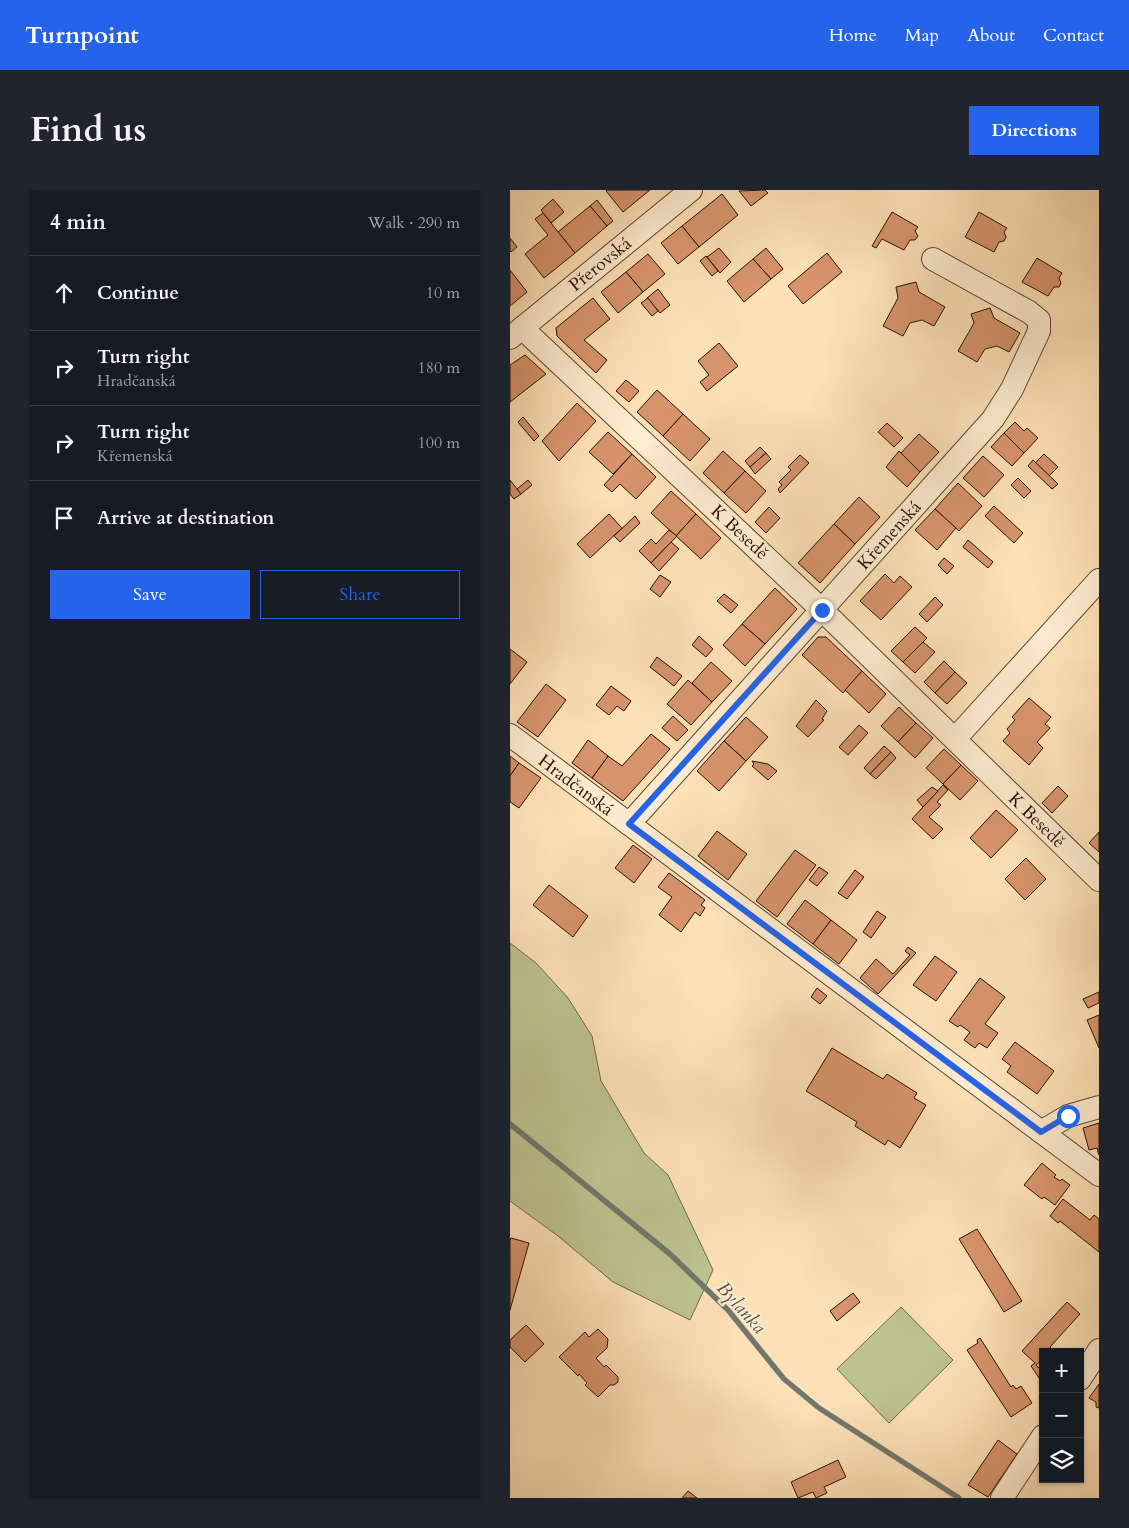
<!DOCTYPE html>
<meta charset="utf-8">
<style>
:root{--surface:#171b24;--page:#20242c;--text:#f1f3f6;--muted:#9ea1a6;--line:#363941;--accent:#2563eb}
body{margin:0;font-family:Cardo,serif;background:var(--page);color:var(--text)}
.controls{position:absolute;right:15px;bottom:15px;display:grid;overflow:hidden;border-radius:0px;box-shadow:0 1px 4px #0004}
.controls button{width:45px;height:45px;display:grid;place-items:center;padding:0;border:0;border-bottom:1px solid var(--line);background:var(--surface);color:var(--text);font:25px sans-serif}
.stop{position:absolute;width:15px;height:15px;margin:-11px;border:4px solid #2563eb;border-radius:50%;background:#fff}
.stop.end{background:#2563eb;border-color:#fff;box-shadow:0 1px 5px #0008}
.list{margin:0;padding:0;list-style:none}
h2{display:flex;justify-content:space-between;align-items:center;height:65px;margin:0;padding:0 20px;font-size:21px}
h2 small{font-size:16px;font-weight:400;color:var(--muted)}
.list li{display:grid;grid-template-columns:32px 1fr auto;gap:15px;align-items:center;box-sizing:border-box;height:75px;padding:0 20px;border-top:1px solid var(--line)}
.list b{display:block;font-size:19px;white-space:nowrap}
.list p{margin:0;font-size:16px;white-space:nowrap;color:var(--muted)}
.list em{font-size:16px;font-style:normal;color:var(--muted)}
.actions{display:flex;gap:10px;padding:15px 20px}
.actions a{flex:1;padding:11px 0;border:1px solid var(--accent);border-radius:0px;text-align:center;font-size:18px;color:var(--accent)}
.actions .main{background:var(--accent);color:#fff}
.icon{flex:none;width:28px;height:28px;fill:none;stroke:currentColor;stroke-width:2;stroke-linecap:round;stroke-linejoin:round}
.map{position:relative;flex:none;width:589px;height:1308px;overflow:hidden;border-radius:0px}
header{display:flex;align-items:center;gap:30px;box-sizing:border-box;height:70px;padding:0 25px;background:var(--accent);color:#fff}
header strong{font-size:24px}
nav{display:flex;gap:28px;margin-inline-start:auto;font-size:18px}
.intro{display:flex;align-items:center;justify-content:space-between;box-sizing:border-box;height:120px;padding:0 30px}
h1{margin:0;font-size:35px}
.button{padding:12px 22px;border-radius:0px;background:var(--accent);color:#fff;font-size:18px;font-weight:700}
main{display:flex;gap:30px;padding:0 30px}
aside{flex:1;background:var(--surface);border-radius:0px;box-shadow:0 1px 4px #0004}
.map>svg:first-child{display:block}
</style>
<header>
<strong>Turnpoint</strong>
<nav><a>Home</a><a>Map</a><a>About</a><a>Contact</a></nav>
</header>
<div class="intro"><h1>Find us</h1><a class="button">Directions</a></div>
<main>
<aside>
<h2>4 min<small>Walk · 290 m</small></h2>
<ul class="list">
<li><svg class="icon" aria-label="ahead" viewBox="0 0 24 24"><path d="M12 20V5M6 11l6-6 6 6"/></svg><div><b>Continue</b></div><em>10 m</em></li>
<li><svg class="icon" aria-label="right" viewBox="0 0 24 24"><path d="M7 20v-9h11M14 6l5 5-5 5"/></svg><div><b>Turn right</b><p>Hradčanská</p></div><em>180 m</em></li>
<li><svg class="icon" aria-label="right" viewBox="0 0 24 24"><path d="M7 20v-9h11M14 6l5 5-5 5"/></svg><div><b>Turn right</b><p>Křemenská</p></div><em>100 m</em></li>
<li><svg class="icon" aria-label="arrive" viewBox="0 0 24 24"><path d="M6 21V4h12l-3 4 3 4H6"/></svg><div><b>Arrive at destination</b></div></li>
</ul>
<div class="actions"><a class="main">Save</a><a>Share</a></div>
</aside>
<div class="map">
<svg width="589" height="1308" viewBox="0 0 589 1308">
<rect width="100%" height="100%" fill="#fde1b6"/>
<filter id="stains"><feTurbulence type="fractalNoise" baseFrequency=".004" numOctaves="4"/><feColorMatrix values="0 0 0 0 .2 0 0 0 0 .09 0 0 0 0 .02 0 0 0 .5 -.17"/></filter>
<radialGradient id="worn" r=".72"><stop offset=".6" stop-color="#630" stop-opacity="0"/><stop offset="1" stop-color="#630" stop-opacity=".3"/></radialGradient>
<g fill="#bdc390" stroke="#726948">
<path d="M0 753 26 773 58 808 82 846 91 891 134 963 158 985 203 1080 180 1130 103 1092 48 1046 0 1011Z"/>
<path d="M391 1117 443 1170 379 1233 327 1179Z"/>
</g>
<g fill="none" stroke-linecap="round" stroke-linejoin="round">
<path stroke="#71776d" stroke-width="5.5" d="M0 934 160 1064 218 1120 274 1189 309 1218 449 1308"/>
</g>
<g fill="#d7946c" stroke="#280f00">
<path d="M97 0H140L113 22 96 1Z"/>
<path d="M255 0 258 3 241 16 229 1Z"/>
<path d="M212 4 228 25 189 57 172 36Z"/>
<path d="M43 9 54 22 41 33 31 20Z"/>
<path d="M87 10 103 31 97 36 80 16Z"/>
<path d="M80 16 97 36 65 63 48 42Z"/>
<path d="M382 22 408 37 405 41 408 46 405 50H400L394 60 372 49 366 58 362 56Z"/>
<path d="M469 22 497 38 494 42 496 47 494 51 489 52 484 62 455 47Z"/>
<path d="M33 23 65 63 34 88 15 64 38 45 25 29Z"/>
<path d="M172 36 189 57 168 74 151 53Z"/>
<path d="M0 48 7 57 1 62 0 61Z"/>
<path d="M209 58 221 72 210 83 197 67Z"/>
<path d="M256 58 273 79 261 89 243 69Z"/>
<path d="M317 63 332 82 293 114 278 96Z"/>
<path d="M138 64 155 84 133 102 116 82Z"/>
<path d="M196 66 208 81 202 86 190 71Z"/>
<path d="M527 68 552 83 549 88 551 93 549 97H544L538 106 512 92Z"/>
<path d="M243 69 261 89 234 112 217 91Z"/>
<path d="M0 80 17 102 0 116Z"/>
<path d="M116 82 133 102 108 123 91 102Z"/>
<path d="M406 92 409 102 435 117 424 136 412 130 400 133 393 146 373 136 388 108 386 97Z"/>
<path d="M148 99 160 115 150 123 137 108Z"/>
<path d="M83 108 100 129 74 150 97 170 86 183 47 146 46 138Z"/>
<path d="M138 108 148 121 142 126 131 113Z"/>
<path d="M480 118 484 128 510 143 499 162 487 156 475 159 467 172 448 161 464 133 461 124Z"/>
<path d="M209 153 228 176 197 201 190 192 199 185 188 171Z"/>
<path d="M15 165 36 184 0 212V175Z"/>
<path d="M116 190 129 201 119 212 106 201Z"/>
<path d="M147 200 173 224 153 246 127 222Z"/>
<path d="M67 213 86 231 49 271 32 251Z"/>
<path d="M173 224 200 249 180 271 153 246Z"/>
<path d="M13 227 29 246 24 251 8 232Z"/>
<path d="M505 232 514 241 517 238 528 248 514 263 494 243Z"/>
<path d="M377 233 393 248 384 257 368 242Z"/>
<path d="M98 242 122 264 103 284 79 262Z"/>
<path d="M494 243 514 263 502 276 481 257Z"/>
<path d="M409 244 429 262 410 282 391 263Z"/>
<path d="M250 257 256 263 240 277 235 271Z"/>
<path d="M213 261 235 281 214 303 193 283Z"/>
<path d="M389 261 410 282 397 297 376 277Z"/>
<path d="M256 263 261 269 245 284 240 277Z"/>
<path d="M122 264 146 287 126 309 110 294 102 302 94 295Z"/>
<path d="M534 264 548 277 539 286 525 273Z"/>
<path d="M290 265 299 273 270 303 268 299 272 295 269 292 281 280 278 277Z"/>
<path d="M473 266 494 285 474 307 453 288Z"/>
<path d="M523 270 548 294 542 299 518 276Z"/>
<path d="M235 281 256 301 236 323 214 303Z"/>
<path d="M508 288 521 301 514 308 501 295Z"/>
<path d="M0 290 11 304 4 309 0 304Z"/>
<path d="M18 290 22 295 11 304 7 299Z"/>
<path d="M448 293 472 316 449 341 425 319Z"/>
<path d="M161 301 186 324 166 346 141 323Z"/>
<path d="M349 307 370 327 345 354 324 334Z"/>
<path d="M484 316 513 343 504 353 475 326Z"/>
<path d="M259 317 270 328 256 343 245 332Z"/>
<path d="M425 319 446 338 427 360 405 340Z"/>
<path d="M99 324 112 338 80 368 67 354Z"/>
<path d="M186 324 211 348 191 369 166 346Z"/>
<path d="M125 326 130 333 110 352 104 346Z"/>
<path d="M324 334 345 354 310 393 288 373Z"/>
<path d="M159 340 167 346 141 373 129 361 141 349 146 354Z"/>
<path d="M458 350 483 372 478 378 453 357Z"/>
<path d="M161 352 169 359 149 381 141 373Z"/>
<path d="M434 368 444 376 437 384 428 375Z"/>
<path d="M375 384 384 393 390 386 402 397 371 430 350 411Z"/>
<path d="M150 385 161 392 150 407 140 399Z"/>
<path d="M265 398 287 419 255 454 232 434Z"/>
<path d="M214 404 228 415 221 423 207 411Z"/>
<path d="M425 407 433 415 417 432 409 424Z"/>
<path d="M232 434 255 454 235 476 213 455Z"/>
<path d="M405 437 417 448 393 472 381 461Z"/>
<path d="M189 446 203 459 196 467 182 455Z"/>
<path d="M308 447H316L352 481 333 503 292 465Z"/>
<path d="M413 452 425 462 405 483 393 472Z"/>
<path d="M0 459 17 472 0 494Z"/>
<path d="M147 467 172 486 164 496 140 477Z"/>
<path d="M434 471 445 482 425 503 414 492Z"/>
<path d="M201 472 222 491 202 512 182 493Z"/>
<path d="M352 481 376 504 359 523 335 500Z"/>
<path d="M445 482 457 493 437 514 425 503Z"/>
<path d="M178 490 202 512 181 535 157 514Z"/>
<path d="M36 494 56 510 28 547 7 532Z"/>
<path d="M101 496 121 511 114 521 107 516 99 525 86 515Z"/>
<path d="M519 508 541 527 535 534 540 538 527 552 533 558 519 575 493 551 500 543 497 539 505 530 502 527Z"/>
<path d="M306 510 317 521 312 529 314 530 298 547 286 536Z"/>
<path d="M389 517 406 533 388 552 371 536Z"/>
<path d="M163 526 178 540 167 551 152 538Z"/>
<path d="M236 527 258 547 236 571 214 551Z"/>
<path d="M406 533 423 548 405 568 388 552Z"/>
<path d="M349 535 358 543 338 565 329 557Z"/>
<path d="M141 544 160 559 113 611 82 588 98 566 112 576Z"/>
<path d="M78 550 98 566 82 588 62 573Z"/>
<path d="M214 551 236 571 209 601 187 581Z"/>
<path d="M374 556 381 562 360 584 354 578Z"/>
<path d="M434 559 451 575 433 594 416 578Z"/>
<path d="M381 562 386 568 366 589 360 584Z"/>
<path d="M0 566 9 573 0 586Z"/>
<path d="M242 571 258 574 267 581 258 590 242 576 244 574Z"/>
<path d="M9 573 31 588 9 618 0 612V586Z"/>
<path d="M451 575 468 591 450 610 433 594Z"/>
<path d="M433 595 438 600 427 612 431 615 419 627 433 639 423 649 402 629Z"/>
<path d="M548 596 558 606 542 623 532 613Z"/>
<path d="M422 597 428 601 413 617 407 610Z"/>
<path d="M486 620 508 640 481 668 460 648Z"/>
<path d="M207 641 237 664 218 690 188 666Z"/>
<path d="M589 642V662L579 653Z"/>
<path d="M123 655 142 669 124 693 105 678Z"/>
<path d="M285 660 306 675 267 727 246 711Z"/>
<path d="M516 668 536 689 515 710 495 689Z"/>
<path d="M309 677 318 683 307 696 299 690Z"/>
<path d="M345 680 354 687 337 709 328 703Z"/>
<path d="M159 683 195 710 191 715 195 718 190 726 185 722 171 742 149 725 162 707 148 697Z"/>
<path d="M39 695 78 726 63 747 23 715Z"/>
<path d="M295 710 321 730 303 754 277 734Z"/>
<path d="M367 721 376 727 361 748 353 742Z"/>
<path d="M321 730 347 750 329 774 303 754Z"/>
<path d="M398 757 406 763 368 804 350 788 366 769 383 784 400 765 395 761Z"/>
<path d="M425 766 447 782 426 811 403 795Z"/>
<path d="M470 788 495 807 475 834 488 843 477 858 469 853 465 858 454 850 460 842 450 835 448 837 439 831Z"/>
<path d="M307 798 317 806 310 814 301 807Z"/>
<path d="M589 802V813L578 818 573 809Z"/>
<path d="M589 825V858L577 830Z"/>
<path d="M505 852 544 881 527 904 497 882 501 876 492 869Z"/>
<path d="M322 858 373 889 377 884 407 903 404 908 416 915 390 958 378 950 375 955 345 936 347 932 296 901Z"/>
<path d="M589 933V965L587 958 579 960 573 938Z"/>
<path d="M532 973 546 985 544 987 550 991 552 989 560 995 545 1015 534 1007 532 1009 514 995Z"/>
<path d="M553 1009 580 1030 584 1025 589 1029V1062L550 1031 548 1033 540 1026Z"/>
<path d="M467 1039 512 1111 494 1122 449 1049Z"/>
<path d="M1 1048 19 1053 0 1120V1051Z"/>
<path d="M343 1103 350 1112 327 1131 320 1121Z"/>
<path d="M557 1112 570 1124 540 1157 544 1162H533V1169L526 1175 533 1182V1185L529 1188 521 1176 525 1173 512 1161Z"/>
<path d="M16 1135 34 1154 15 1172 0 1157V1150Z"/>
<path d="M88 1139 98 1149 97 1158 86 1168 94 1177 96 1175 108 1187V1192L104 1195H100L88 1207 75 1195 77 1193 69 1184 68 1186 49 1167 75 1142 79 1147Z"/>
<path d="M470 1148 501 1197 503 1195 506 1199 511 1196 522 1213 501 1227 457 1160 468 1153 467 1150Z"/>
<path d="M589 1194V1218L586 1217V1212L579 1208Z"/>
<path d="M488 1250 507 1264 478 1307 458 1295Z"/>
<path d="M328 1270 336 1287 314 1297 317 1303 306 1308 303 1302 288 1308 281 1292Z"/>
<path d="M178 1301 187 1308H172Z"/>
</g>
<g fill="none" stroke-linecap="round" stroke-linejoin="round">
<defs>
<g id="minor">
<path d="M12 138 312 420 589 690"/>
<path d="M0 148 181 0"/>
<path d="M0 545 589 985"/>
<path d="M445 549 589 390"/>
<path d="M119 634 483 229 502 199 529 141V130L519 122 423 69"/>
<path d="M531 942 558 926 589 917"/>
<path d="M570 1189 589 1160"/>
<path d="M492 1308 533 1246"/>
</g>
</defs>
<use href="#minor" stroke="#5d442e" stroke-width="24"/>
<use href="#minor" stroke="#feecd0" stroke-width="22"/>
</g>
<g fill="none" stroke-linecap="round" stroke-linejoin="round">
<path stroke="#2563eb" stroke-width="6" d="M312 420 119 634 531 942 558 926"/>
</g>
<g text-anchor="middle" stroke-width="4" stroke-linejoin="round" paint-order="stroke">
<g font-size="18" fill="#280f00" stroke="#feecd0">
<text transform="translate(90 74) rotate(-39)" y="6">Přerovská</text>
<text transform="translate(230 342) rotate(43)" y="6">K Besedě</text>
<text transform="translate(379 345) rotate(-48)" y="6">Křemenská</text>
<text transform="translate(66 595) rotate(37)" y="6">Hradčanská</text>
<text transform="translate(527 630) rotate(44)" y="6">K Besedě</text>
</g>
<g font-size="19" font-style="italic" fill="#585449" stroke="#feecd0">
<text transform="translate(232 1117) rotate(48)" y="7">Bylanka</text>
</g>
</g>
<rect width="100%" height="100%" filter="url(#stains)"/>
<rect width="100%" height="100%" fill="url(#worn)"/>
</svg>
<div class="controls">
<button>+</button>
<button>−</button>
<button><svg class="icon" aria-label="layers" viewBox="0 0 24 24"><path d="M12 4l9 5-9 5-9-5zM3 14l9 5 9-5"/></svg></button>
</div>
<div class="stop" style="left:558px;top:926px"></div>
<div class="stop end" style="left:312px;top:420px"></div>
</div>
</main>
